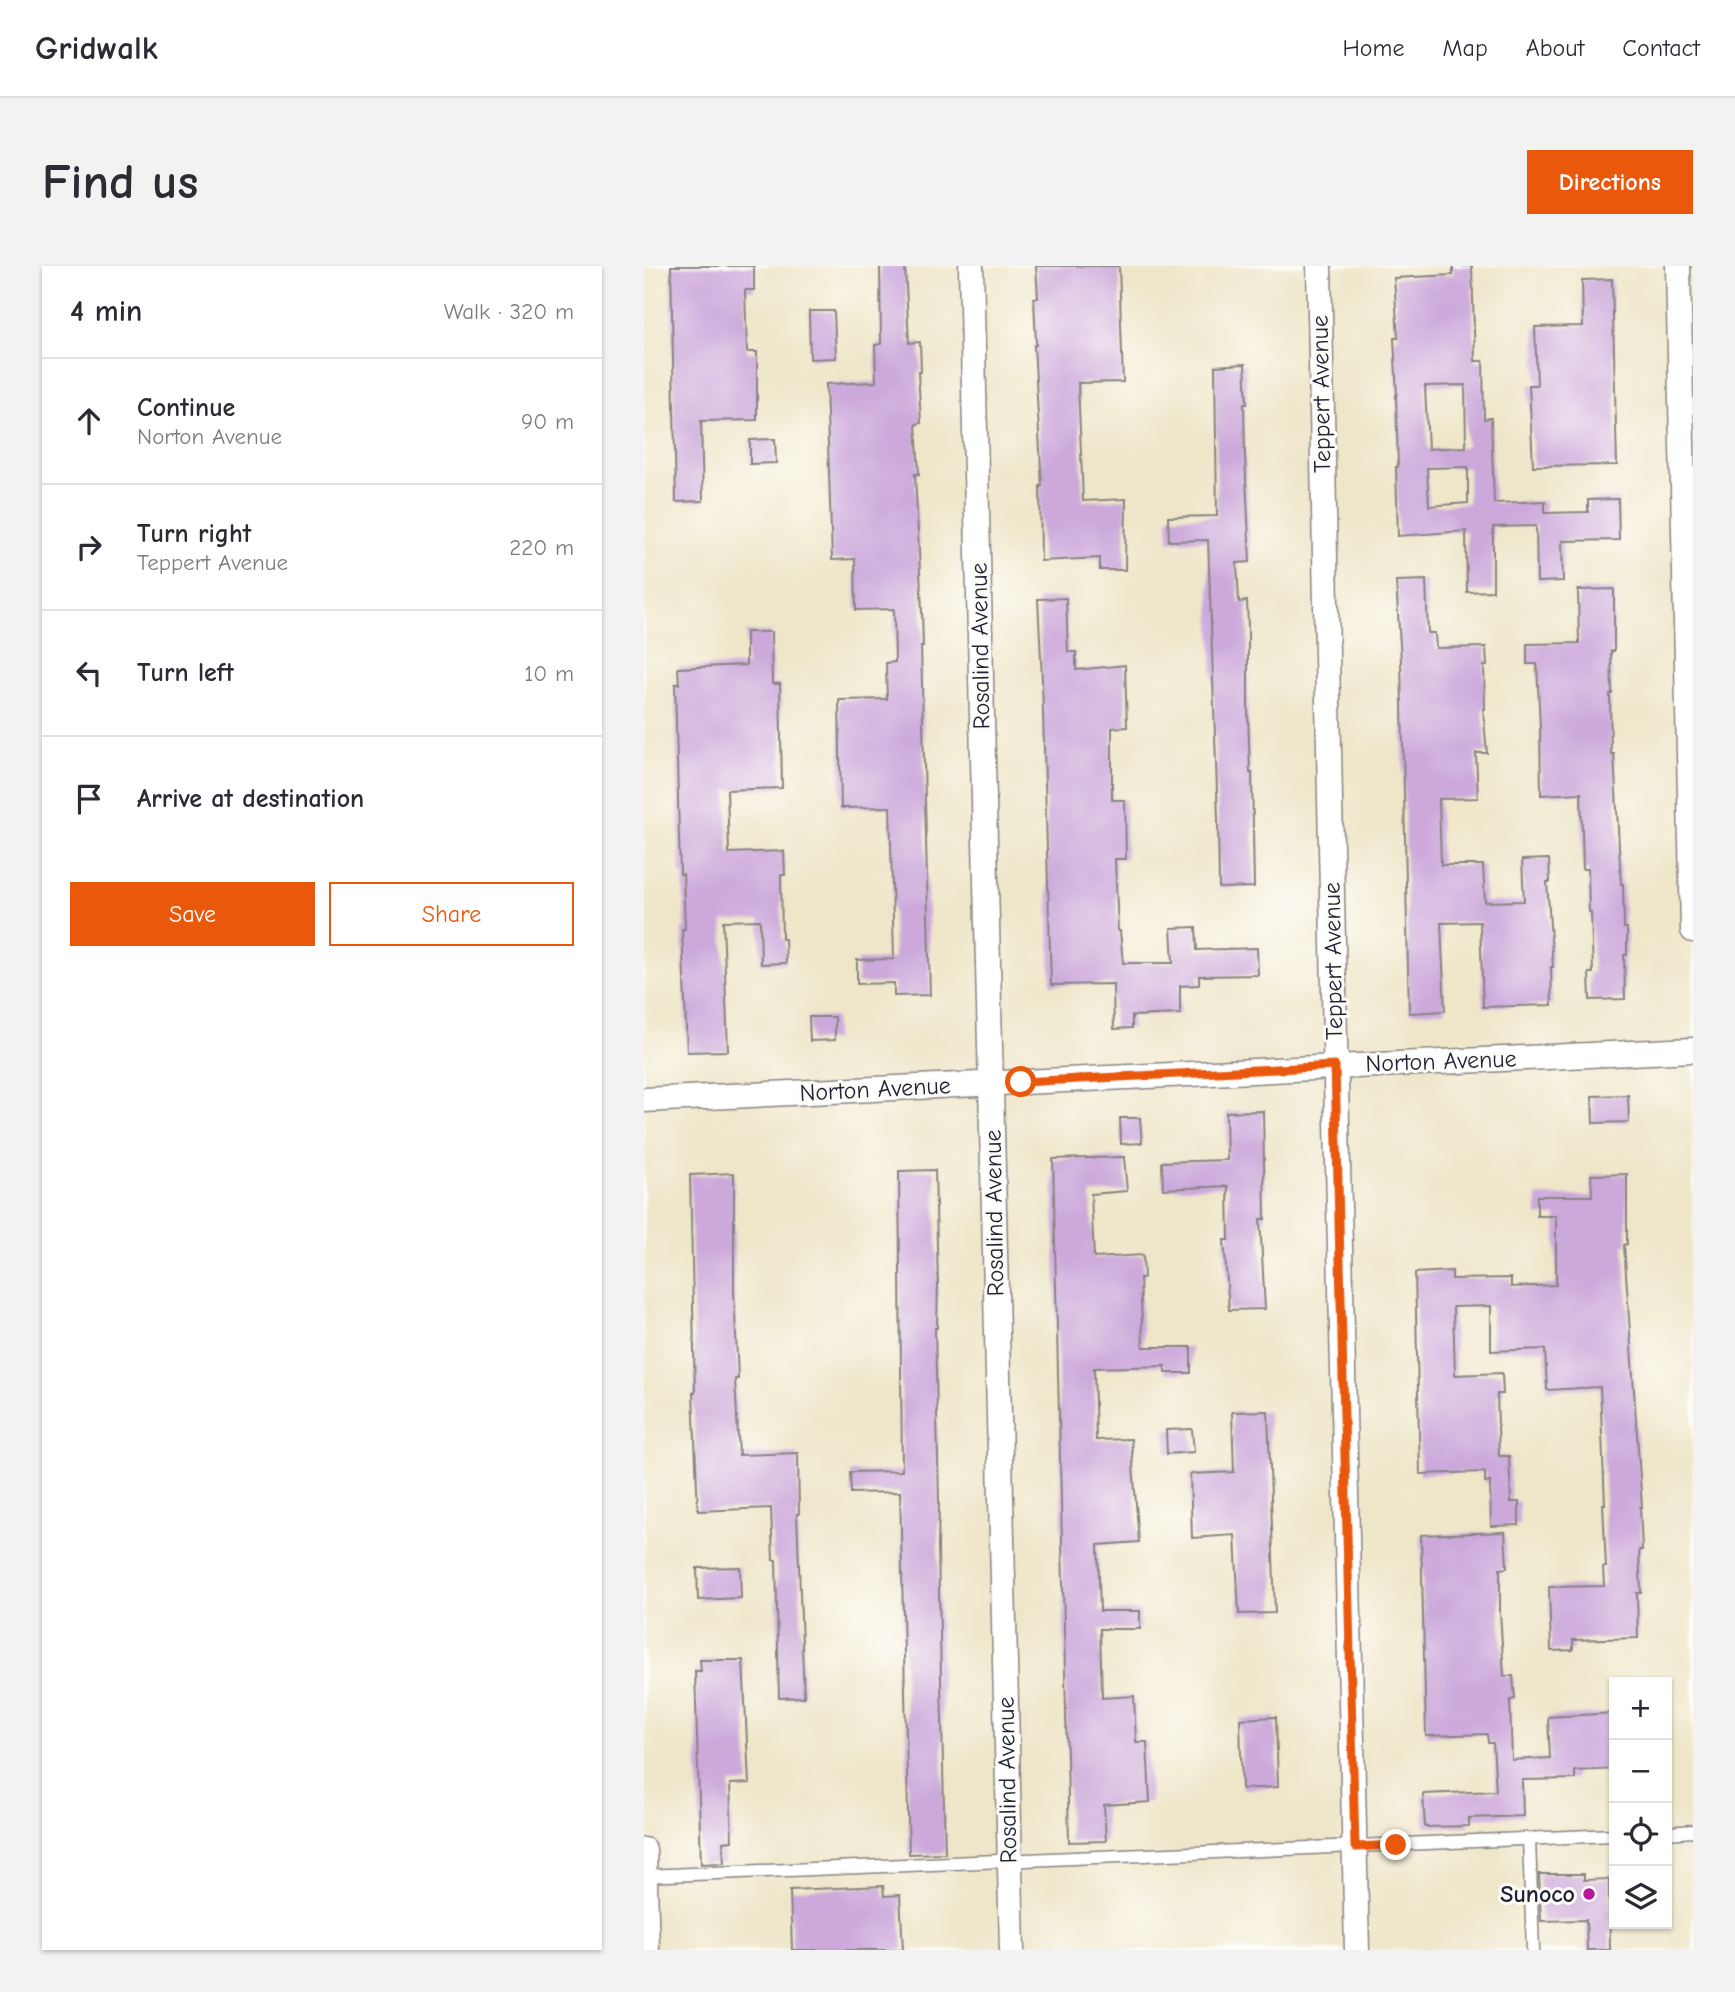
<!DOCTYPE html>
<meta charset="utf-8">
<style>
:root{--surface:#fff;--page:#f2f2f3;--text:#2b2b33;--muted:#7c7c81;--line:#e1e1e2;--accent:#ea580c}
body{margin:0;font-family:"Comic Neue",sans-serif;background:var(--page);color:var(--text)}
.controls{position:absolute;right:21px;bottom:21px;display:grid;overflow:hidden;border-radius:0px;box-shadow:0 2px 5px #0004}
.controls button{width:63px;height:63px;display:grid;place-items:center;padding:0;border:0;border-bottom:2px solid var(--line);background:var(--surface);color:var(--text);font:35px sans-serif}
.stop{position:absolute;width:21px;height:21px;margin:-16px;border:5px solid #ea580c;border-radius:50%;background:#fff}
.stop.end{background:#ea580c;border-color:#fff;box-shadow:0 2px 7px #0008}
.list{margin:0;padding:0;list-style:none}
h2{display:flex;justify-content:space-between;align-items:center;height:91px;margin:0;padding:0 28px;font-size:30px}
h2 small{font-size:23px;font-weight:400;color:var(--muted)}
.list li{display:grid;grid-template-columns:46px 1fr auto;gap:21px;align-items:center;box-sizing:border-box;height:126px;padding:0 28px;border-top:2px solid var(--line)}
.list b{display:block;font-size:26px;white-space:nowrap}
.list p{margin:0;font-size:23px;white-space:nowrap;color:var(--muted)}
.list em{font-size:23px;font-style:normal;color:var(--muted)}
.actions{display:flex;gap:14px;padding:21px 28px}
.actions a{flex:1;padding:16px 0;border:2px solid var(--accent);border-radius:0px;text-align:center;font-size:24px;color:var(--accent)}
.actions .main{background:var(--accent);color:#fff}
.icon{flex:none;width:38px;height:38px;fill:none;stroke:currentColor;stroke-width:2;stroke-linecap:round;stroke-linejoin:round}
.map{position:relative;flex:none;width:1049px;height:1684px;overflow:hidden;border-radius:0px}
header{display:flex;align-items:center;gap:42px;box-sizing:border-box;height:98px;padding:0 35px;background:var(--surface);border-bottom:2px solid var(--line)}
header strong{font-size:33px}
nav{display:flex;gap:38px;margin-inline-start:auto;font-size:24px}
.intro{display:flex;align-items:center;justify-content:space-between;box-sizing:border-box;height:168px;padding:0 42px}
h1{margin:0;font-size:49px}
.button{padding:18px 32px;border-radius:0px;background:var(--accent);color:#fff;font-size:24px;font-weight:700}
main{display:flex;gap:42px;padding:0 42px}
aside{flex:1;background:var(--surface);border-radius:0px;box-shadow:0 2px 5px #0004}
.map>svg:first-child{display:block}
</style>
<header>
<strong>Gridwalk</strong>
<nav><a>Home</a><a>Map</a><a>About</a><a>Contact</a></nav>
</header>
<div class="intro"><h1>Find us</h1><a class="button">Directions</a></div>
<main>
<aside>
<h2>4 min<small>Walk · 320 m</small></h2>
<ul class="list">
<li><svg class="icon" aria-label="ahead" viewBox="0 0 24 24"><path d="M12 20V5M6 11l6-6 6 6"/></svg><div><b>Continue</b><p>Norton Avenue</p></div><em>90 m</em></li>
<li><svg class="icon" aria-label="right" viewBox="0 0 24 24"><path d="M7 20v-9h11M14 6l5 5-5 5"/></svg><div><b>Turn right</b><p>Teppert Avenue</p></div><em>220 m</em></li>
<li><svg class="icon" aria-label="left" viewBox="0 0 24 24"><path d="M17 20v-9H6M10 6l-5 5 5 5"/></svg><div><b>Turn left</b></div><em>10 m</em></li>
<li><svg class="icon" aria-label="arrive" viewBox="0 0 24 24"><path d="M6 21V4h12l-3 4 3 4H6"/></svg><div><b>Arrive at destination</b></div></li>
</ul>
<div class="actions"><a class="main">Save</a><a>Share</a></div>
</aside>
<div class="map">
<svg width="1049" height="1684" viewBox="0 0 1049 1684">
<rect width="100%" height="100%" fill="#fdfcf7"/>
<filter id="ink" filterUnits="userSpaceOnUse"><feTurbulence type="fractalNoise" baseFrequency=".0143" numOctaves="2"/><feDisplacementMap in="SourceGraphic" scale="14" xChannelSelector="R" yChannelSelector="G"/><feConvolveMatrix kernelMatrix="1 2 1 2 8 2 1 2 1" color-interpolation-filters="sRGB"/></filter>
<filter id="wash" filterUnits="userSpaceOnUse"><feTurbulence type="fractalNoise" baseFrequency=".00686" numOctaves="4" result="noise"/><feDisplacementMap in="SourceGraphic" scale="28" xChannelSelector="R" yChannelSelector="G"/><feGaussianBlur stdDeviation="1.57" result="paint"/><feColorMatrix in="noise" values="0 0 0 0 0 0 0 0 0 0 0 0 0 0 0 0 0 1.4 0 .05"/><feComposite in="paint" operator="in"/></filter>
<g filter="url(#wash)">
<rect width="100%" height="100%" fill="#efe6c9"/>
<g id="blocks">
<g fill="#cca8db" fill-rule="evenodd">
<path d="M27 0H110V24H101L103 86H113V154L57 155 59 235 32 236Z"/>
<path d="M236 0H261L265 77 276 76 277 106H274L277 157 272 158 275 208H271L278 345 279 380H277L286 729 250 730V717L213 718V694L250 693 246 541 197 542 195 434 243 433 242 397 251 396 250 343 212 344 211 293 188 294 182 118 232 116 231 79 237 78Z"/>
<path d="M392 0H475L479 116 434 117 439 235 482 233 481 304H456V292L397 295 396 220H398L390 79H392L390 32H394Z"/>
<path d="M809 0H828L831 95H839L840 153 847 152 850 237 901 235V247L944 246V234L974 233 975 274 918 275 919 315 893 316 892 260 849 261V325L823 326 822 265 754 270 752 201H754L752 129H753L750 72H754L750 12 809 9ZM821 119 822 181 784 183 781 120ZM824 201V237L785 240 783 202Z"/>
<path d="M968 13 973 199 889 200 885 119H893L891 61 939 60 938 14Z"/>
<path d="M165 45H190L192 92 166 93Z"/>
<path d="M601 98 603 138H600L601 190 606 296 593 297 595 336 603 335 604 363V446L606 507H608L610 621 575 622 574 553 564 274 525 275 524 251 573 250 571 100Z"/>
<path d="M131 173 132 197 106 198V174Z"/>
<path d="M782 314 784 367H791L792 382 842 381 843 400H840L841 443H839L843 487H832L834 532 795 533 797 599H839L841 636 880 635 878 594 905 593 906 616H903L909 701H907L908 739 839 741 836 656 797 657 801 745 765 747 757 395 752 315Z"/>
<path d="M970 323V385H967L968 428H966L967 488H970L977 618H979L980 662H983V689H980L981 733 946 734 945 707H949L947 646H945L944 603H939L937 527 897 529 896 461 893 398H883V378L935 377 934 324Z"/>
<path d="M422 332 424 386H432V404L481 399 483 461 468 462V534H481L482 593H471L474 665H476L479 697H529L527 662 552 661 553 684 613 682 614 709 555 710V719L536 720V748L488 750V762L470 763 469 718 407 719 398 413 394 333Z"/>
<path d="M102 366H127L128 418H136L138 522 83 524 85 587 140 585 141 609H137L138 673H141L142 697 117 698 116 654 79 655 84 785 43 786 38 663H41L39 608H36L31 418H35L34 402 102 399Z"/>
<path d="M165 751H191V774L166 775Z"/>
<path d="M984 829 985 856 949 857 948 830Z"/>
<path d="M619 845 621 953H616L621 1043 585 1044 580 974H585L584 920 519 923 518 896 583 894 582 846Z"/>
<path d="M476 852H496L498 877 477 878Z"/>
<path d="M480 891 483 925 447 928 450 992 499 989 500 1012H496L499 1081H547V1107H521V1100L450 1102 452 1174 487 1173 495 1276 454 1279 456 1345H496V1363H456L458 1432 490 1430 492 1476H503L506 1536 460 1539 462 1575 425 1576 409 893Z"/>
<path d="M291 904 294 1017 293 1062H291L295 1236 294 1281 301 1587 265 1588 256 1226 207 1227 206 1206 258 1205 255 905Z"/>
<path d="M90 907V1025L94 1113H91L95 1189 154 1187 155 1248H153L160 1431 135 1432 132 1294H129L127 1242 54 1245 49 1127H51L46 909Z"/>
<path d="M983 908V978L980 979 998 1241H996L998 1284H995L997 1327H993L994 1372 929 1374V1384L907 1385 905 1321 960 1320 959 1301H962L959 1238H961L956 1121 903 1124 901 1083 847 1085V1040L809 1041 811 1109 858 1107 859 1128H853L855 1190H865L867 1236H875V1259L847 1260 846 1216 841 1217V1206L776 1208 771 1007 808 1005V1013L867 1012V1021L912 1019V950H893V930H948L947 909Z"/>
<path d="M624 1145 631 1347 595 1348 591 1269 548 1272 546 1208 590 1206 588 1146Z"/>
<path d="M548 1163 550 1186 523 1188 522 1164Z"/>
<path d="M861 1266 863 1302 856 1303V1346L860 1410H869L871 1433 866 1434 868 1494 906 1492 904 1451 970 1447V1503L931 1505V1513L878 1514 879 1550 825 1552V1560L781 1561 779 1528 852 1525 849 1477H844L843 1468 782 1470 777 1269Z"/>
<path d="M96 1301 97 1332 54 1334 53 1302Z"/>
<path d="M56 1394H99L105 1517 86 1518 88 1575 79 1576 80 1597 57 1598 51 1405H57Z"/>
<path d="M632 1451 634 1521 598 1523 596 1453Z"/>
<path d="M895 1608H940V1614L965 1613 966 1684H943L942 1654 897 1655Z"/>
<path d="M239 1620 240 1630 256 1629 259 1684H148L146 1624Z"/>
</g>
</g>
</g>
<g filter="url(#ink)">
<use href="#blocks" fill-opacity="0" stroke="#888482" stroke-width="2"/>
<g fill="none" stroke-linecap="round" stroke-linejoin="round">
<defs>
<g id="service">
<path d="M1023 1567 1049 1565"/>
<path d="M885 1573 889 1684"/>
<path d="M1 1610 970 1569"/>
</g>
<g id="minor">
<path d="M327 0 368 1684"/>
<path d="M675 0 691 774 713 1684"/>
<path d="M1034 0 1049 664"/>
<path d="M0 834 1049 784"/>
<path d="M0 1584 3 1684"/>
</g>
</defs>
<use href="#service" stroke="#888482" stroke-width="15"/>
<use href="#minor" stroke="#888482" stroke-width="27"/>
<use href="#service" stroke="#fff" stroke-width="12"/>
<use href="#minor" stroke="#fff" stroke-width="24"/>
</g>
</g>
<g fill="none" stroke-linecap="round" stroke-linejoin="round" filter="url(#ink)">
<path stroke="#ea580c" stroke-width="9" d="M377 816 691 800 711 1581 752 1579"/>
</g>
<circle fill="#b5179e" stroke="#fdfcf7" stroke-width="2.5" cx="945" cy="1628" r="7"/>
<g text-anchor="middle" stroke-width="6" stroke-linejoin="round" paint-order="stroke">
<g font-size="24" fill="#22223b" stroke="#fdfcf7">
<text transform="translate(677 128) rotate(-91)" y="8">Teppert Avenue</text>
<text transform="translate(336 380) rotate(-91)" y="8">Rosalind Avenue</text>
<text transform="translate(689 695) rotate(-91)" y="8">Teppert Avenue</text>
<text transform="translate(797 795) rotate(-2)" y="8">Norton Avenue</text>
<text transform="translate(231 823) rotate(-3)" y="8">Norton Avenue</text>
<text transform="translate(350 947) rotate(-91)" y="8">Rosalind Avenue</text>
<text transform="translate(363 1514) rotate(-91)" y="8">Rosalind Avenue</text>
</g>
<g font-size="24" font-weight="bold" fill="#22223b" stroke="#fdfcf7" text-anchor="end">
<text x="931" y="1636">Sunoco</text>
</g>
</g>
</svg>
<div class="controls">
<button>+</button>
<button>−</button>
<button><svg class="icon" aria-label="locate" viewBox="0 0 24 24"><circle cx="12" cy="12" r="6"/><path d="M12 2v4M12 18v4M2 12h4M18 12h4"/></svg></button>
<button><svg class="icon" aria-label="layers" viewBox="0 0 24 24"><path d="M12 4l9 5-9 5-9-5zM3 14l9 5 9-5"/></svg></button>
</div>
<div class="stop" style="left:377px;top:816px"></div>
<div class="stop end" style="left:752px;top:1579px"></div>
</div>
</main>
